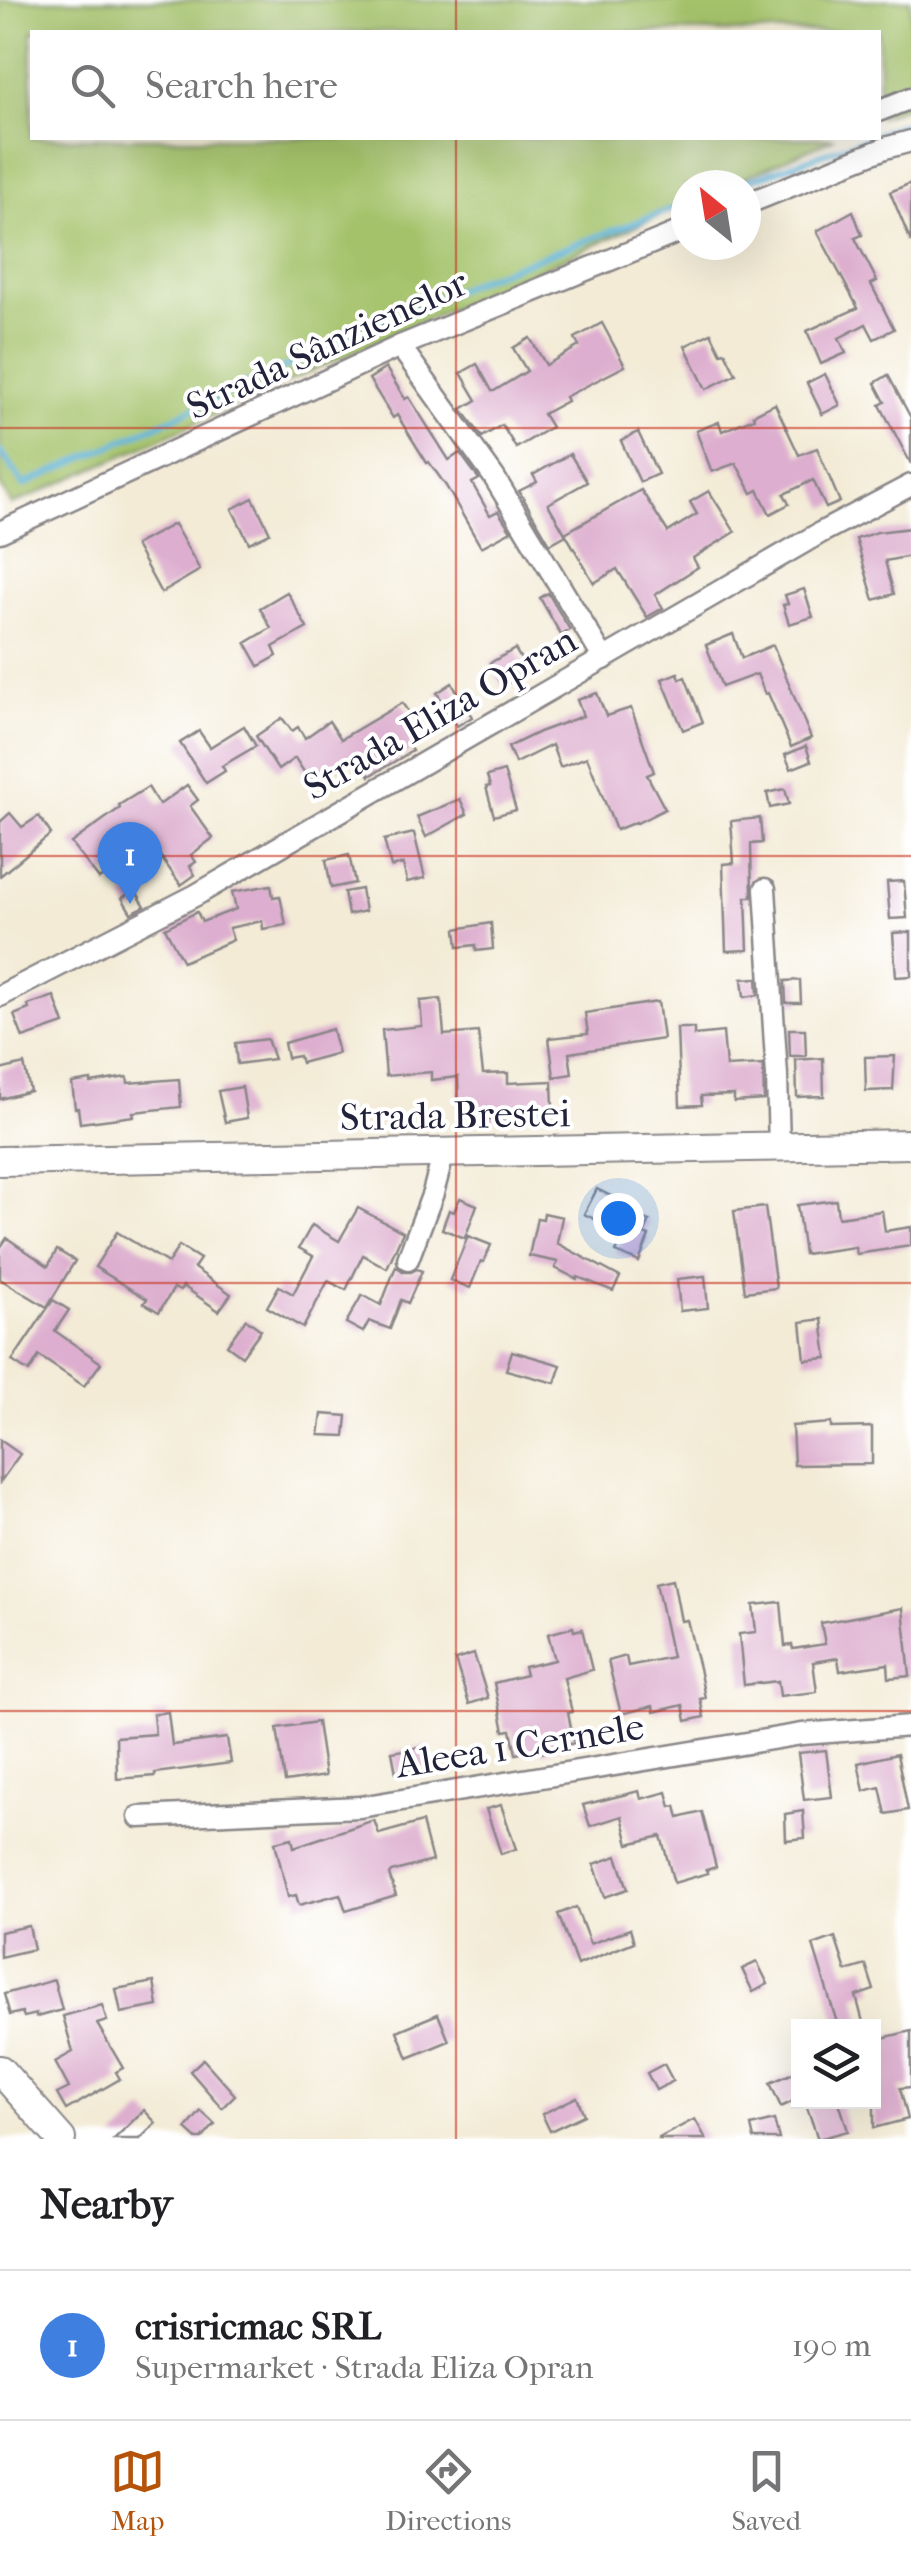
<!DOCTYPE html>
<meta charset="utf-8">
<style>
:root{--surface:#fff;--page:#f2f2f2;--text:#202124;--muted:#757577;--line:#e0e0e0;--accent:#b45309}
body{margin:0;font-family:"IM FELL French Canon",serif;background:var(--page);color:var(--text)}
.controls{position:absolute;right:30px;bottom:30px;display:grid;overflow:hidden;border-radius:0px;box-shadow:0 10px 40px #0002}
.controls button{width:90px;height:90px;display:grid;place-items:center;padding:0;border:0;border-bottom:2px solid var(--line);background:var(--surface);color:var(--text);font:50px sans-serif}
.compass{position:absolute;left:671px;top:170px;width:90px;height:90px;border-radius:50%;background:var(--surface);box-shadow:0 10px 40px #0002;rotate:330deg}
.you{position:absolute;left:618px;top:1218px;width:35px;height:35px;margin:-25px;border:8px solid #fff;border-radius:50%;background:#1a73e8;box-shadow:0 0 0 15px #1a73e833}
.badge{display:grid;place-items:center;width:65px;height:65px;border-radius:50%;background:var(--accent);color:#fff;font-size:32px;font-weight:700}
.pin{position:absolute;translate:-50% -82px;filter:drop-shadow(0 2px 5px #0008)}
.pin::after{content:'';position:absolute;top:52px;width:35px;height:30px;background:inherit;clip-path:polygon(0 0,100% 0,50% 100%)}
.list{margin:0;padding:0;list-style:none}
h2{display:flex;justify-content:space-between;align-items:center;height:130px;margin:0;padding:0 40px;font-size:42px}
h2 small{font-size:32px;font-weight:400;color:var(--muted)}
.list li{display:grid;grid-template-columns:65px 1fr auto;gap:30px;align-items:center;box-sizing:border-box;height:150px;padding:0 40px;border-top:2px solid var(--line)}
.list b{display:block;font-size:38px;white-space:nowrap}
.list p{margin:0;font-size:32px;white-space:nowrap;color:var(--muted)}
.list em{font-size:32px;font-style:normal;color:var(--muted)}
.icon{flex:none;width:55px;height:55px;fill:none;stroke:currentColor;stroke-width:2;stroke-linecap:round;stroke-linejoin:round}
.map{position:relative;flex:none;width:911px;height:2139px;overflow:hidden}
.search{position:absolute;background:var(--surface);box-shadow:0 10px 40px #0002;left:30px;right:30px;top:30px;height:110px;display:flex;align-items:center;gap:25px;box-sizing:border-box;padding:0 35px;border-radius:0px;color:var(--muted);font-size:38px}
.sheet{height:280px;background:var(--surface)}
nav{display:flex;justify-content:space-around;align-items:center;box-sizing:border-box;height:140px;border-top:2px solid var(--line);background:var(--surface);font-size:28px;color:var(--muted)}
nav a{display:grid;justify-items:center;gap:5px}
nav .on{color:var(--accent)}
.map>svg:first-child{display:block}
</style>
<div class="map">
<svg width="911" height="2139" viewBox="0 0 911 2139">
<rect width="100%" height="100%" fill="#fff"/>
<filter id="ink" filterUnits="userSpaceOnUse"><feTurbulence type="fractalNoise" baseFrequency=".01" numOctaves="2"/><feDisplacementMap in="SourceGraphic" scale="20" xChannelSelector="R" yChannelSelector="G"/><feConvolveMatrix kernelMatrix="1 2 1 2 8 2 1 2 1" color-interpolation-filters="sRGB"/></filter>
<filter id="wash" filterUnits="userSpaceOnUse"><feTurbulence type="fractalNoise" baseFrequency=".0048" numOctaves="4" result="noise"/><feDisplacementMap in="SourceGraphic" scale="40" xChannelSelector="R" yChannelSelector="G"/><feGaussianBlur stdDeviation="2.25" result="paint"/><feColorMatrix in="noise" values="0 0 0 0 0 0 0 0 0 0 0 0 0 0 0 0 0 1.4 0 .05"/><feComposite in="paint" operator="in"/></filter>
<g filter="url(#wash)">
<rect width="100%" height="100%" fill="#f3ebd6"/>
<path fill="#a4c26a" stroke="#637252" stroke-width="2.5" d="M0 0H911V103L879 118 878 32H32V138H834L728 185H686V204L12 505 0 485Z"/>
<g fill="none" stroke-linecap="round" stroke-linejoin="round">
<g stroke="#5bb2d8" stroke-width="6">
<path d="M878 133 911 121"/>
<path d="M737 185 866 138"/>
<path d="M0 451 24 485 483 278 686 204"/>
</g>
</g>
<g id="blocks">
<g fill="#ddaecf">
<path d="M911 183V242L890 192Z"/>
<path d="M853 211 862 235 855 238 877 281 871 284 894 329 874 339 866 324 839 338 846 353 821 364 807 331 858 308 817 231Z"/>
<path d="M602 323 625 366 565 397 567 401 543 414 551 427 516 448 502 425 482 437 462 409 477 400 461 373 477 364 492 391H494L527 371 513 348 530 338 546 365 579 346 575 338Z"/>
<path d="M711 333 721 353 725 352 736 374 706 389 685 346Z"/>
<path d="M386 368 405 399 409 397 449 460 460 453 479 479 472 483 490 515 498 511 511 531 481 547 446 486 429 462 427 463 397 415 393 418 369 379Z"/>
<path d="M825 374 840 405 822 414 807 383Z"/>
<path d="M888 375 911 418V464L880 405 885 402 875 383Z"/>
<path d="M775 404 799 455 817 448 840 502 826 508 813 480 784 494 789 504 770 514 758 490 752 493 736 463 712 472 696 431 719 422 722 431 754 418 753 415Z"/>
<path d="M638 432 658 474 640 482 621 441Z"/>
<path d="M570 454 587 482 548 504 566 535 550 544 519 491 537 482 533 475Z"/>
<path d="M641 490 668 532 697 514 690 502 709 491 735 532 693 558 698 567 655 595 663 608 647 617 617 569 594 583 565 533Z"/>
<path d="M253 498 270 533 249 543 232 509Z"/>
<path d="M174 524 200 570 161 593 135 545Z"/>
<path d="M911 528V556L885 561 894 594 874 600 856 539 877 532Z"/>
<path d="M804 589 813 617 789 624 783 605 788 604 785 595Z"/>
<path d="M287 592 307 628 273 647 277 656 259 666 246 643 271 628 260 608Z"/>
<path d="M548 593 570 630 561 635 540 598Z"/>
<path d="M733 634 742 658 773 645 811 738 791 747 768 693 765 694 757 674 722 687 706 645Z"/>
<path d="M515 649 528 671 502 686 490 663Z"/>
<path d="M678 673 680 679 685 677 703 722 683 730 662 679Z"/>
<path d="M452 683 472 717 457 726 437 693Z"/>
<path d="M597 693 606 716 631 708 654 772 647 775 665 809 637 823 636 822 616 830 587 757 560 767 552 745 515 763 508 747 539 732 583 716 577 700Z"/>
<path d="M402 703 425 735 409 746 412 751 370 776 358 756 339 769 335 764 310 781 295 758 278 770 256 736 282 718 292 731 298 727 305 738 329 721 341 739Z"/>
<path d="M244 726 256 746 222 766 225 771 206 783 180 743 199 731 210 747Z"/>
<path d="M806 746 811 761 791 769 785 755Z"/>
<path d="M504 771 516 810 494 816 486 787 490 786 487 776Z"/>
<path d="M187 785 198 800 190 806 213 838 191 855 196 862 190 866 195 875 181 885 150 842 99 879 71 843 120 808 119 805 148 787 159 805Z"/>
<path d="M785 789 789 804 770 808 767 793Z"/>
<path d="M460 799 467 814 426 837 417 817Z"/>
<path d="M10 813 22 827 39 816 51 834 0 876V822Z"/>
<path d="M760 818 762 843 751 844 752 897H746L748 950 726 951 723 864 734 863 731 821Z"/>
<path d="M414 833 425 878 407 882 403 864 391 867 384 840Z"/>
<path d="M349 855 355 883 331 888 326 860Z"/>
<path d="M904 881 907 918 890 919 887 882Z"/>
<path d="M271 885 273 897 280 896 286 925 263 929 262 921 229 928 233 940 183 962 165 928 197 912 202 922 236 909 232 892Z"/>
<path d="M361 889 365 911 348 915 344 892Z"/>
<path d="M135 890 145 906 131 913 122 898Z"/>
<path d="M491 923 493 949 476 951V945L458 947 456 929Z"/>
<path d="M911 932V976L896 977 893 933Z"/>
<path d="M757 978 758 995 744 997 742 979Z"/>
<path d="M800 980 801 1003H786L785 981Z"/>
<path d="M54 996 64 1024 23 1038 14 1015 29 1009 28 1005Z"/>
<path d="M441 999 444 1035 478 1032 483 1074 508 1073V1083L552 1081 553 1108 509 1110 510 1119 488 1120V1108L459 1109 458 1077 431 1080V1072L386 1076 382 1030 422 1026 420 1001Z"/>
<path d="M658 1002 663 1039 569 1053 572 1074 554 1077 549 1038 588 1034 585 1013Z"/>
<path d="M677 1028H694V1035L723 1032 726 1067 763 1065 764 1100 734 1102V1095L701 1096 702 1105 680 1106Z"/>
<path d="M332 1029 338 1053 301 1063 299 1056 287 1058 284 1043Z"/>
<path d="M789 1029H805L806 1056H790Z"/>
<path d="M267 1039 274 1059 237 1064 235 1043Z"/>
<path d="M895 1056 893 1090 866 1091 865 1057Z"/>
<path d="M823 1058 824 1096 797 1097 796 1060Z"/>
<path d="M24 1064 30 1091 0 1099V1070Z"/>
<path d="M127 1077 128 1083 179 1079 181 1107 133 1112 134 1116 80 1123 78 1108H75L72 1083 91 1080V1083Z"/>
<path d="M242 1087 247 1118 225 1122 218 1091Z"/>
<path d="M597 1189 625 1203 622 1210 650 1221 644 1234 649 1236 639 1262 616 1252 625 1234 584 1214Z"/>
<path d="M460 1198 477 1205 465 1238 442 1229 449 1210 454 1212Z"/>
<path d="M836 1200 838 1217 882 1211 885 1231 911 1227V1246L856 1254 855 1247 804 1254 797 1205Z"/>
<path d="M765 1207 776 1288 745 1292 734 1211Z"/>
<path d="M358 1208 403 1232 387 1268 363 1255 346 1290 328 1281 303 1328 267 1307 279 1286 293 1294 313 1256 299 1248 312 1225 339 1241Z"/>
<path d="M544 1213 562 1217 557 1243 620 1277 613 1291 578 1277 577 1279 555 1268 558 1262 529 1256 537 1218 543 1219Z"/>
<path d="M117 1232 168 1263 179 1246 200 1259 194 1268 231 1294 219 1311 183 1286 180 1291 174 1288 159 1312 144 1303 147 1299 95 1267Z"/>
<path d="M468 1236 491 1245 484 1262 481 1261 470 1288 450 1280Z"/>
<path d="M7 1238 48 1266 57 1250 75 1261 47 1307 0 1279V1248Z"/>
<path d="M396 1266 404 1272H411L417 1269 422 1271 408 1303 401 1300 390 1329 369 1321 363 1332 346 1323 362 1295 381 1305Z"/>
<path d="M705 1276 708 1308 680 1311 677 1279Z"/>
<path d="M53 1300 69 1310 55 1331 101 1363 84 1386 39 1356 29 1372 12 1361Z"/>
<path d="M246 1319 261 1330 242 1356 227 1345Z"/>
<path d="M822 1319 827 1358 805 1360 801 1322Z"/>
<path d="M512 1351 561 1365 555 1383 506 1370Z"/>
<path d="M322 1414 347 1416 345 1436 319 1435Z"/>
<path d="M831 1423V1428L872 1427V1464L794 1465 792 1426Z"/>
<path d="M0 1440 20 1454 0 1482Z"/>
<path d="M673 1579 681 1621 687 1620 699 1668 705 1698 700 1699 704 1717 686 1721 683 1705 654 1712 653 1706 621 1714 608 1661 626 1656 628 1666 672 1657 656 1583Z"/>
<path d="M781 1602 785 1646 792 1645 793 1649 825 1644 821 1623 903 1608 910 1676 889 1678 888 1664 840 1671 838 1658 813 1662 817 1692 780 1696 778 1681 744 1685 739 1634 756 1632 753 1605Z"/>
<path d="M573 1627 574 1631 582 1629 592 1670 564 1678 572 1712 568 1713 574 1743 541 1753 540 1749 516 1754 511 1730 504 1731 494 1683 526 1675 524 1667 555 1660 548 1634Z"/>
<path d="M474 1654 488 1698 469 1704 455 1660Z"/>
<path d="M168 1712 172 1745 227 1738 231 1763 155 1773V1776L117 1779 116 1737 155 1734 153 1714Z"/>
<path d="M317 1722 325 1776 285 1782 277 1728Z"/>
<path d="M427 1746 430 1768 396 1773 392 1752Z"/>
<path d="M826 1750 832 1797 804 1800 798 1753Z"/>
<path d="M897 1754 908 1810 886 1814 880 1787 864 1791 858 1763Z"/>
<path d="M639 1791 641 1799 667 1792 671 1807 676 1806 679 1818 702 1812 716 1867 706 1870 708 1873 674 1883 661 1836 629 1844 622 1816 590 1826 583 1805Z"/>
<path d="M501 1805 516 1849 501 1854 486 1809Z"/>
<path d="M803 1811 805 1838 786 1840 785 1814Z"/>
<path d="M374 1820 379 1834 422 1822 432 1861 391 1872 389 1875 396 1896 346 1911 340 1894 299 1905 296 1895 288 1897 275 1842 292 1838 294 1847Z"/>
<path d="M617 1856 628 1889 605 1897 594 1864Z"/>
<path d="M576 1907 590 1944 630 1929 634 1942 577 1965 558 1914Z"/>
<path d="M29 1926 34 1949 0 1957V1932Z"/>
<path d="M835 1937 846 1971 866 1965 874 1990 856 1996 864 2026H838L813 1945Z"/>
<path d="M757 1962 768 1984 753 1992 742 1969Z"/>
<path d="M54 1980 62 2010 36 2017V2014L24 2017 22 2012 10 2015 4 1994Z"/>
<path d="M154 1982 158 2006 121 2013 116 1989Z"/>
<path d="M102 2005 107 2021 97 2024 123 2068 116 2072 120 2079 66 2110 57 2094 69 2088 55 2062 73 2052 63 2016Z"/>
<path d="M438 2014 449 2041 408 2058 397 2031Z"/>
<path d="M911 2031V2087L900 2088 908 2119 874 2128V2040Z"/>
<path d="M203 2059 235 2095 222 2108 190 2071Z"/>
<path d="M664 2064 673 2081 656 2090 647 2073Z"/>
<path d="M798 2071V2099L781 2107 770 2083Z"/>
<path d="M577 2097 584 2115 550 2131 542 2114Z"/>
<path d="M805 2102H839L848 2131 818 2139Z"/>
<path d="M144 2110 156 2123 140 2139H114Z"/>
<path d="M201 2111 215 2124 202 2139H197L186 2129Z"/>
<path d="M695 2119 706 2139H657Z"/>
<path d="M774 2120 779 2139H754L751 2126Z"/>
</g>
</g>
</g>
<g filter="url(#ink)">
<use href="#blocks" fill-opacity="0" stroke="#8a8688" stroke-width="2.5"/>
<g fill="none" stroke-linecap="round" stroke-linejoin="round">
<defs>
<g id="street">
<path d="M878 111 911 98"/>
<path d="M746 204 885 148 911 141"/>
<path d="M400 346 494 477 604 659"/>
<path d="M0 532 400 346 686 229"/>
<path d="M765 889 777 1076 779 1147"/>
<path d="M0 996 196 895 820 533 911 485"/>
<path d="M408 1259 433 1193 444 1152"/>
<path d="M139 1817 360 1807 802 1734 911 1726"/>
</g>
<g id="secondary">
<path d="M0 1161 911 1144"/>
<path d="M0 2070 61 2139"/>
</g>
</defs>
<use href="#street" stroke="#8a8688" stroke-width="25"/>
<use href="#secondary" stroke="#8a8688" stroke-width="32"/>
<use href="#street" stroke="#fff" stroke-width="20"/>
<use href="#secondary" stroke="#fff" stroke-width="28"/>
</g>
</g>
<path fill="none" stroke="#c8321e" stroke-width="2.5" stroke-opacity="0.55" d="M456 0V32M456 138V2139M0 428H911M0 856H911M0 1283H911M0 1711H911"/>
<g text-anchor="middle" stroke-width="8" stroke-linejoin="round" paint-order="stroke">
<g font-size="38" fill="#22223b" stroke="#fff">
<text transform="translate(327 344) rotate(-25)" y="13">Strada Sânzienelor</text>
<text transform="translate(440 713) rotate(-30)" y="13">Strada Eliza Opran</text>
<text transform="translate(455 1115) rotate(-1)" y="13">Strada Brestei</text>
<text transform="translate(520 1745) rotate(-9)" y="13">Aleea 1 Cernele</text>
</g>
</g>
</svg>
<div class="controls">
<button><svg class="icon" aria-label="layers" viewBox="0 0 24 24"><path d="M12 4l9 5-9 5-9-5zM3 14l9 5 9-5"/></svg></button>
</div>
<svg class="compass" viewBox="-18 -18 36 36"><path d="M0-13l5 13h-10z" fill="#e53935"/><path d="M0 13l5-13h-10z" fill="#757577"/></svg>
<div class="you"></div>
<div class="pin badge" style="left:130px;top:904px;background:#3f7fe0">1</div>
<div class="search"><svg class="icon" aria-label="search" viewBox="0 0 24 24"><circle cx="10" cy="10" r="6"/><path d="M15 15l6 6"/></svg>Search here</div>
</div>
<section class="sheet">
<h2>Nearby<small></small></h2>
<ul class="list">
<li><span class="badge" style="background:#3f7fe0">1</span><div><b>crisricmac SRL</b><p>Supermarket · Strada Eliza Opran</p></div><em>190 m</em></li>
</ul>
</section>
<nav>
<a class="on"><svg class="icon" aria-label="map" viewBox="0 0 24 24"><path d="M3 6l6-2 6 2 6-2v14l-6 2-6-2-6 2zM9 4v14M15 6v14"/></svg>Map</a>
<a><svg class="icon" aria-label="directions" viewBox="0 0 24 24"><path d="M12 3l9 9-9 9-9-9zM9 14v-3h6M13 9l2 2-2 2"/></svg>Directions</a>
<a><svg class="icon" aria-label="saved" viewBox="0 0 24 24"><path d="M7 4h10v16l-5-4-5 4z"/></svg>Saved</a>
</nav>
